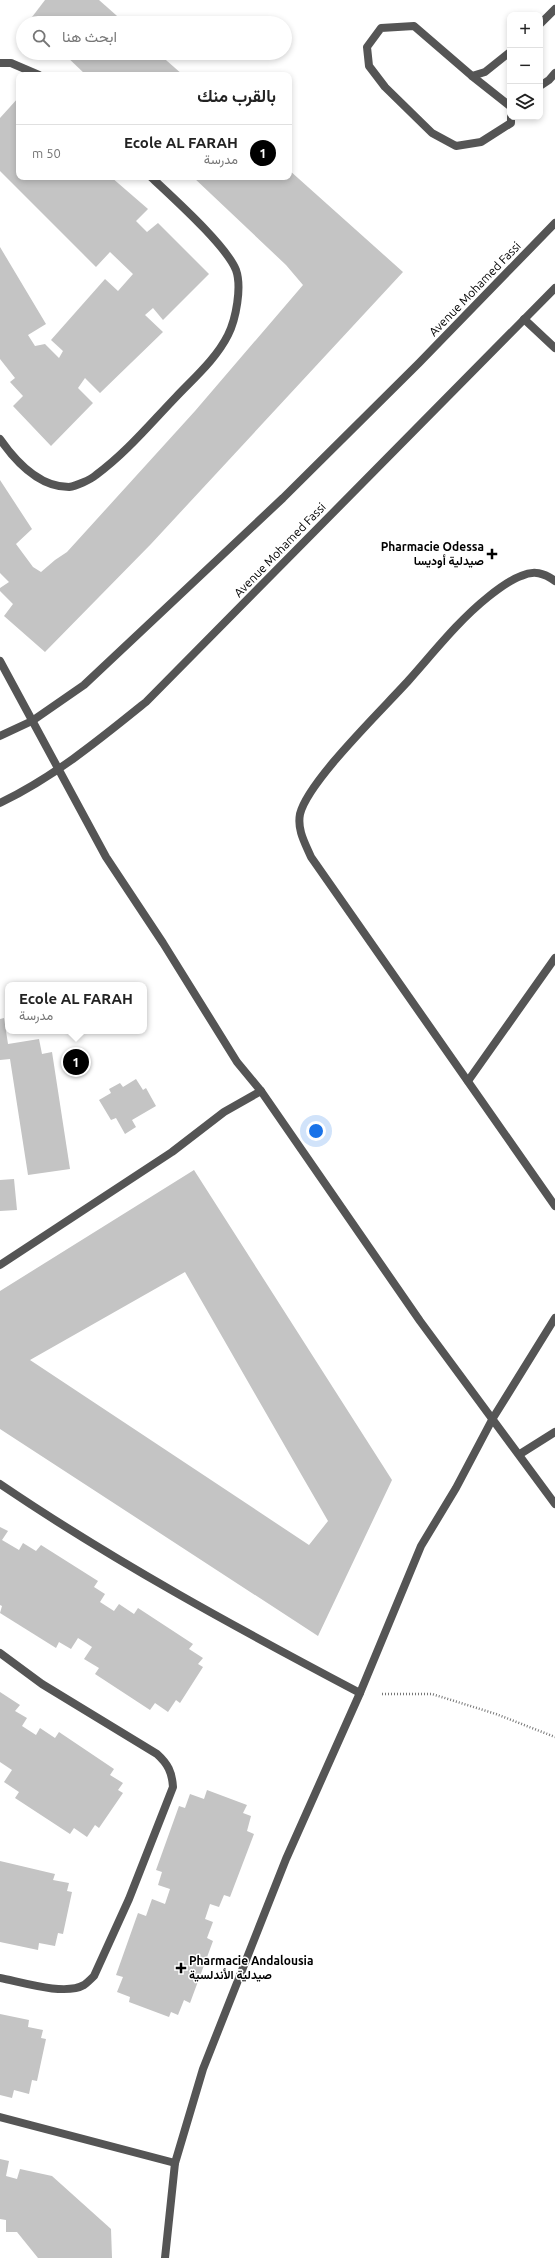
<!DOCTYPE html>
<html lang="ar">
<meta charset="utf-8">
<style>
:root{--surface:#fff;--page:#f6f6f6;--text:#222;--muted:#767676;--line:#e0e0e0;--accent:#000}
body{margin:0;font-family:Ubuntu,Vazirmatn,sans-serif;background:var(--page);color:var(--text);direction:rtl}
.controls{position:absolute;right:12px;top:12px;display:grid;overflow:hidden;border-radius:8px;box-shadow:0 2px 6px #0003}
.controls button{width:36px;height:36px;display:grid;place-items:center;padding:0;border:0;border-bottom:1px solid var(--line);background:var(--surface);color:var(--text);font:20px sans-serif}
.you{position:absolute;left:316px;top:1131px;width:14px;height:14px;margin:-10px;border:3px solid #fff;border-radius:50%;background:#1a73e8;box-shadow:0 0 0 6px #1a73e833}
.badge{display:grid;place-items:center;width:26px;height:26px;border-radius:50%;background:var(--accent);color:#fff;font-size:13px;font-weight:700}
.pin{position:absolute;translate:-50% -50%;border:2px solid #fff;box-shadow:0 1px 4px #0006}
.popup{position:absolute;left:5px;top:982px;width:142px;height:52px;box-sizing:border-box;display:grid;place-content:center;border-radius:8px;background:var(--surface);filter:drop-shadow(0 1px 3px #0005);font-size:13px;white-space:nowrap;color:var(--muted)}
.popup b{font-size:15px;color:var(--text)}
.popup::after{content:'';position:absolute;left:50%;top:100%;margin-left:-8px;border:8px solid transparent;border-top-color:var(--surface)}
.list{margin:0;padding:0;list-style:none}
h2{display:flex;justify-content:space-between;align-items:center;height:52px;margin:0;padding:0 16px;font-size:17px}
h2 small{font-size:13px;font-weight:400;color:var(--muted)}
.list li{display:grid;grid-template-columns:26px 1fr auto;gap:12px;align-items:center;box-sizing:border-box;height:56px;padding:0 16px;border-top:1px solid var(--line)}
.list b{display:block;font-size:15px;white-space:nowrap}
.list p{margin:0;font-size:13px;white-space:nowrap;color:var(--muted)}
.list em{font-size:13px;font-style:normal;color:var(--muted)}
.icon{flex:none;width:22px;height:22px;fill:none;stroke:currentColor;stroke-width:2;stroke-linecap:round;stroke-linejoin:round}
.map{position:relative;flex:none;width:555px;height:2258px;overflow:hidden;direction:ltr}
.search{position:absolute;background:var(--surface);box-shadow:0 2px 6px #0003;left:16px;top:16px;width:276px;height:44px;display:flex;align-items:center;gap:10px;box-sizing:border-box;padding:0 14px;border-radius:22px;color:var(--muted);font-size:15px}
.panel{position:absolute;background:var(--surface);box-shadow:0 2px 6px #0003;left:16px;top:72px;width:276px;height:108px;border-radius:8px;direction:rtl}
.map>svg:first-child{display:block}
</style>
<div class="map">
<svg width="555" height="2258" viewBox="0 0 555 2258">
<rect width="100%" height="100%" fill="#fff"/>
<g fill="#c4c4c4" fill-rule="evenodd">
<path d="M45 0H99L125 23H31L29 21Z"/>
<path d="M63 53H158L183 75H86Z"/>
<path d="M19 97V177H111L148 209 136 221 147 232 158 223 209 274 163 320 153 308 145 315 163 332 100 393 85 378 78 388 93 403 51 446 13 406 23 396 10 382 15 378 0 359V247L46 324 28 335 35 346 45 344 59 358 63 351 51 340 105 279 118 291 133 274 110 252 96 267 0 171V118Z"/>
<path d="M289 170 403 272 151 544 45 652 4 616 13 604 0 591V588L9 582 0 573V480L32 529 16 544 33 567 41 572 55 560 67 552 195 411 303 285 286 265 193 177H289Z"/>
<path d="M4 1018 8 1044 39 1039 42 1054 52 1052 70 1169 28 1175 10 1059 0 1060V1019Z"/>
<path d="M136 1079 143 1090 146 1088 156 1106 132 1120 136 1127 125 1134 116 1118 111 1120 99 1100 111 1093 109 1089 120 1083 123 1087Z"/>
<path d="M194 1170 392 1480 318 1636 0 1429V1291ZM185 1272 328 1521 309 1545 30 1360Z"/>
<path d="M14 1179 17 1210 0 1211V1180Z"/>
<path d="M0 1527 8 1531 2 1540 19 1550 23 1543 36 1551 41 1545 98 1581 94 1587 105 1594 100 1602 114 1611 119 1604 134 1614 138 1608 193 1644 189 1649 203 1658 198 1664 203 1667 180 1703 176 1700 168 1712 155 1703 150 1710 95 1674 99 1668 84 1659 92 1647 86 1643 78 1638 71 1649 59 1642 56 1648 0 1613 2 1606 0 1605Z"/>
<path d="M0 1692 20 1705 15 1711 27 1718 22 1726 36 1735 40 1728 55 1738 59 1732 114 1769 110 1775 123 1783 118 1790 123 1793 99 1828 95 1825 87 1837 74 1828 70 1834 15 1798 19 1792 4 1782 12 1770 0 1762Z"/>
<path d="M207 1790 247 1805 243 1813 251 1816 247 1831 254 1834 230 1897 224 1895 219 1907 210 1904 205 1919 213 1922 207 1938 213 1941 190 2003 184 2000 178 2015 171 2012 169 2017 129 2002 130 1997 117 1992 123 1977 116 1975 138 1913 146 1916 152 1899 165 1904 170 1889 158 1885 162 1872 156 1870 179 1806 185 1808 190 1794 204 1799Z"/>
<path d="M0 1861 55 1874 53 1880 69 1883 67 1891 72 1892 63 1934 58 1933 55 1946 39 1943 38 1950 0 1942Z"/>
<path d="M0 2014 29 2020 28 2027 43 2030 41 2038 46 2039 37 2081 32 2080 29 2094 14 2090 12 2098 0 2095Z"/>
<path d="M0 2159 9 2161 6 2176 17 2179 20 2169 52 2176 111 2229 112 2258H38L17 2232H6V2220L0 2219Z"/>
</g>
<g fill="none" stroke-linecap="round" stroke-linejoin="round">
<path stroke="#777" stroke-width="2.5" stroke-dasharray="1 2" stroke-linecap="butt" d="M382 1694H432L496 1714 555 1737"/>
<g stroke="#555" stroke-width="8">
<path d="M540 24 555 9"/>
<path d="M472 76 485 72 510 52"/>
<path d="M540 86 549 80 555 73"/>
<path d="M510 106 472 76 414 26 381 28 367 47 369 66 385 87 432 133 456 146 481 142 511 123V117"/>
<path d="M524 319 555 348"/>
</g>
<g stroke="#555" stroke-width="8">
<path d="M0 63H11L39 75"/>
<path d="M0 439C16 462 39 487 69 487 76 486 90 480 96 475 126 453 150 424 176 397 194 378 216 359 228 335 236 319 242 287 236 270 226 245 172 197 151 177"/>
<path d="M555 581C544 573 534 570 521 576 510 580 498 589 488 597 458 621 434 652 409 680 384 708 308 781 300 814 297 830 305 843 311 857L555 1206"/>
<path d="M0 661 106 857 163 943 237 1062 261 1091 420 1321 555 1504"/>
<path d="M0 736 32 721 84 685 283 498 419 363 555 223"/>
<path d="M0 803C54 777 99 740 146 702L555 288"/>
<path d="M468 1081 555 958"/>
<path d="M0 1265 172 1152 224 1112 261 1091"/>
<path d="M520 1454 555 1432"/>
<path d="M0 1484C115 1562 237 1628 360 1693"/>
<path d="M0 1653 42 1684 157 1754C168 1764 172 1772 173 1787L129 1899 94 1976C91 1979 87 1983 84 1985 65 1996 21 1982 0 1978"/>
<path d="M0 2117 175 2163"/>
<path d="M165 2258 175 2163 203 2069 286 1859 360 1693 421 1546 456 1488 493 1418 555 1318"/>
</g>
</g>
<g fill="#000" stroke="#fff" stroke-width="1.5">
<path d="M490 548h4v4h4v4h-4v4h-4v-4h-4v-4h4z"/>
<path d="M179 1962h4v4h4v4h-4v4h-4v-4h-4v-4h4z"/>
</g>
<g text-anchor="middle" stroke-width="3" stroke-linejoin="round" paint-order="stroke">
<g font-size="12" fill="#000" stroke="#fff">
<text transform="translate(475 289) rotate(-46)" y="4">Avenue Mohamed Fassi</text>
<text transform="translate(280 550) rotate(-46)" y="4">Avenue Mohamed Fassi</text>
</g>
<g font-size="12" font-weight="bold" fill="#000" stroke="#fff" text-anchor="end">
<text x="484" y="551">Pharmacie Odessa<tspan x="484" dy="14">صيدلية أوديسا</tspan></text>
<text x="189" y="1965" text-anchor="start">Pharmacie Andalousia<tspan x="189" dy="14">صيدلية الأندلسية</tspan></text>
</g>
</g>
</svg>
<div class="controls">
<button>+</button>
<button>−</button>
<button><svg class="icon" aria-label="layers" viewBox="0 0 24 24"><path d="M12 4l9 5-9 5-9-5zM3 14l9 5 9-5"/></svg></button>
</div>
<div class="you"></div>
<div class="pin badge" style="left:76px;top:1062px">1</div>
<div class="popup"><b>Ecole AL FARAH</b>مدرسة</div>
<div class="search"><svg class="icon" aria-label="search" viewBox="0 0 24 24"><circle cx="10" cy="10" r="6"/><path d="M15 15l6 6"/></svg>ابحث هنا</div>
<section class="panel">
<h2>بالقرب منك<small></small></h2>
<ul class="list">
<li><span class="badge">1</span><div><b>Ecole AL FARAH</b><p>مدرسة</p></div><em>50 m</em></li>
</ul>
</section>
</div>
